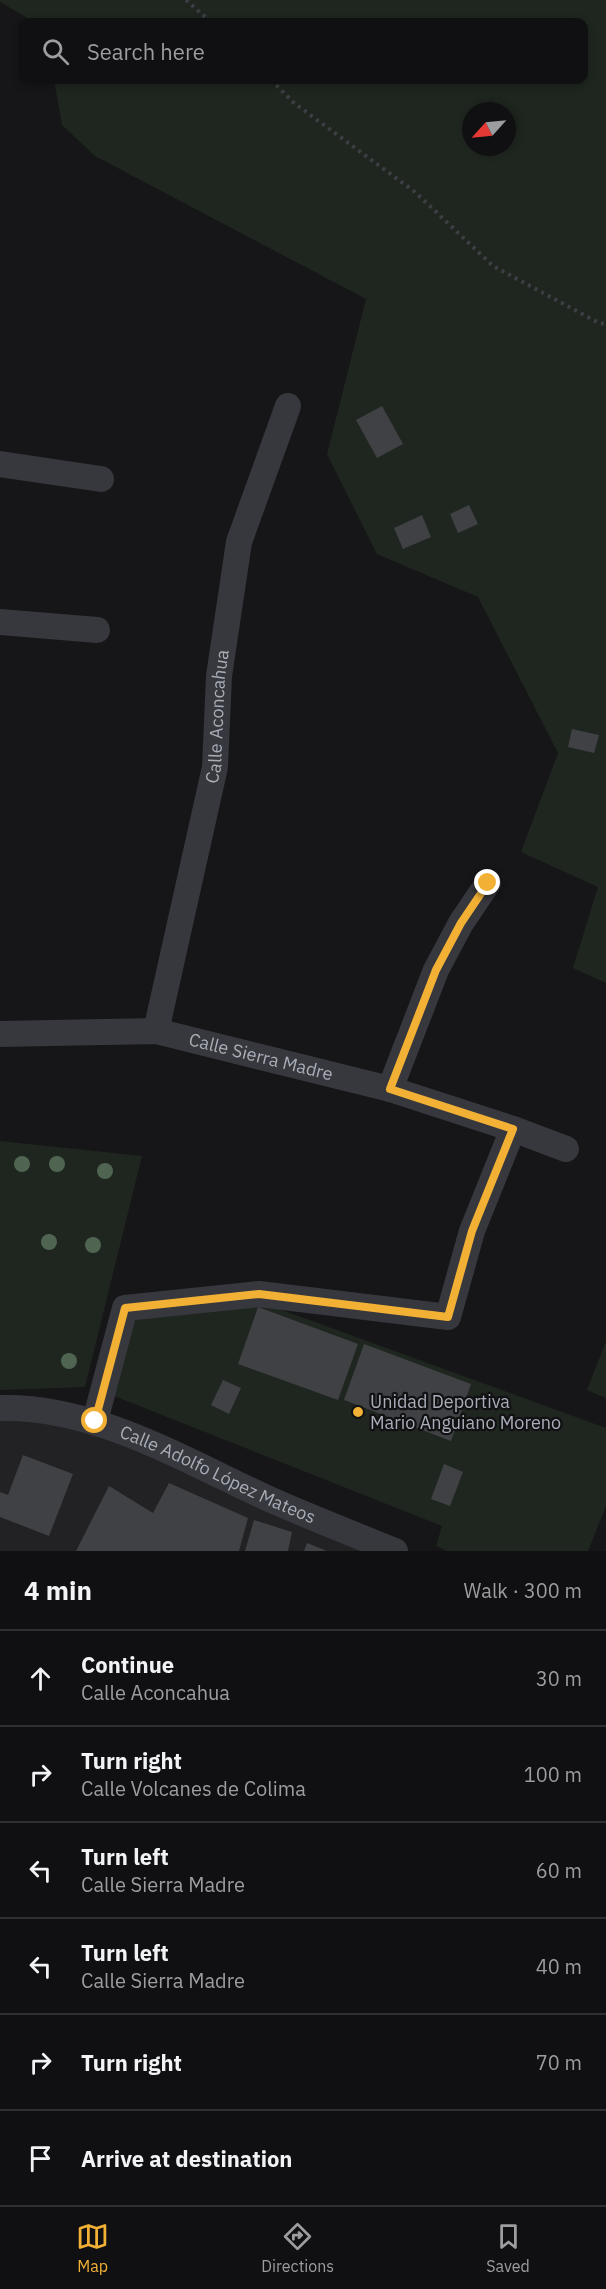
<!DOCTYPE html>
<meta charset="utf-8">
<style>
:root{--surface:#101012;--page:#1e1e20;--text:#f1f3f6;--muted:#9c9d9f;--line:#303032;--accent:#f2b134}
body{margin:0;font-family:"IBM Plex Sans",sans-serif;background:var(--page);color:var(--text)}
.compass{position:absolute;left:462px;top:102px;width:54px;height:54px;border-radius:50%;background:var(--surface);box-shadow:0 3px 9px #0003;rotate:243deg}
.stop{position:absolute;width:18px;height:18px;margin:-14px;border:4px solid #f2b134;border-radius:50%;background:#fff}
.stop.end{background:#f2b134;border-color:#fff;box-shadow:0 2px 6px #0008}
.list{margin:0;padding:0;list-style:none}
h2{display:flex;justify-content:space-between;align-items:center;height:78px;margin:0;padding:0 24px;font-size:26px}
h2 small{font-size:20px;font-weight:400;color:var(--muted)}
.list li{display:grid;grid-template-columns:39px 1fr auto;gap:18px;align-items:center;box-sizing:border-box;height:96px;padding:0 24px;border-top:2px solid var(--line)}
.list b{display:block;font-size:22px;white-space:nowrap}
.list p{margin:0;font-size:20px;white-space:nowrap;color:var(--muted)}
.list em{font-size:20px;font-style:normal;color:var(--muted)}
.icon{flex:none;width:33px;height:33px;fill:none;stroke:currentColor;stroke-width:2;stroke-linecap:round;stroke-linejoin:round}
.map{position:relative;flex:none;width:606px;height:1551px;overflow:hidden}
.search{position:absolute;background:var(--surface);box-shadow:0 3px 9px #0003;left:18px;right:18px;top:18px;height:66px;display:flex;align-items:center;gap:15px;box-sizing:border-box;padding:0 21px;border-radius:12px;color:var(--muted);font-size:22px}
.sheet{height:654px;background:var(--surface)}
nav{display:flex;justify-content:space-around;align-items:center;box-sizing:border-box;height:84px;border-top:2px solid var(--line);background:var(--surface);font-size:16px;color:var(--muted)}
nav a{display:grid;justify-items:center;gap:3px}
nav .on{color:var(--accent)}
.map>svg:first-child{display:block}
</style>
<div class="map">
<svg width="606" height="1551" viewBox="0 0 606 1551">
<rect width="100%" height="100%" fill="#161618"/>
<path fill="#222225" d="M0 1416 90 1428 375 1551H0Z"/>
<g fill="#1e261f" fill-rule="evenodd">
<path d="M0 0H606V983L573 968 598 887 521 852 558 753 478 597 377 554 327 454 366 299 95 156 62 125 54 80H584V22H34L0 2ZM471 111H507V147H471Z"/>
<path d="M0 1141 142 1156 85 1387 0 1390Z"/>
<path d="M260 1302 606 1428V1506L588 1551H447L436 1546 442 1526 114 1396 133 1314Z"/>
<path d="M606 1341V1398L587 1390Z"/>
</g>
<g fill="#404145">
<path d="M382 406 403 444 377 458 356 420Z"/>
<path d="M469 505 478 524 458 533 450 514Z"/>
<path d="M422 515 431 537 403 549 394 528Z"/>
<path d="M572 729 599 735 594 753 568 747Z"/>
<path d="M258 1307 358 1344 338 1400 238 1364Z"/>
<path d="M364 1344 471 1384 451 1441 344 1400Z"/>
<path d="M223 1380 241 1388 229 1414 211 1405Z"/>
<path d="M23 1455 73 1474 49 1536 0 1517V1492L8 1495Z"/>
<path d="M444 1464 463 1472 450 1506 431 1499Z"/>
<path d="M169 1483 248 1518 239 1551H76L109 1486 153 1513Z"/>
<path d="M254 1520 292 1532 288 1551H245Z"/>
<path d="M307 1543 327 1551H304Z"/>
</g>
<g fill="none" stroke-linecap="round" stroke-linejoin="round">
<g stroke="#3d3f44" stroke-width="4" stroke-dasharray="3 4.5" stroke-linecap="butt">
<path d="M186 0 211 22"/>
<path d="M271 80 294 103 415 192 493 266 599 323 606 324"/>
</g>
<g stroke="#37383d" stroke-width="26">
<path d="M0 464 101 479"/>
<path d="M0 622 97 630"/>
<path id="s1" d="M156 1031 215 767 219 676 239 542 288 406"/>
<path id="s2" d="M0 1034 156 1031 390 1089 513 1129 566 1149"/>
<path d="M390 1089 436 970 461 923 488 883"/>
<path id="s3" d="M0 1408C94 1405 186 1461 269 1499 310 1517 353 1534 395 1551"/>
<path d="M95 1421 125 1308 259 1294 448 1317 472 1231 513 1129"/>
</g>
</g>
<g fill="#506452">
<circle cx="22" cy="1164" r="8"/>
<circle cx="57" cy="1164" r="8"/>
<circle cx="105" cy="1171" r="8"/>
<circle cx="49" cy="1242" r="8"/>
<circle cx="93" cy="1245" r="8"/>
<circle cx="69" cy="1361" r="8"/>
</g>
<g fill="none" stroke-linecap="round" stroke-linejoin="round">
<path stroke="#f2b134" stroke-width="8" d="M95 1421 125 1308 259 1294 448 1317 472 1231 513 1129 390 1089 436 970 461 923 488 883"/>
</g>
<circle fill="#f2b134" stroke="#111113" stroke-width="2" cx="358" cy="1412" r="6"/>
<g text-anchor="middle" stroke-width="4.5" stroke-linejoin="round" paint-order="stroke">
<g font-size="18" fill="#a8adb8" stroke="#111113">
<text dy="6" stroke="none"><textPath href="#s1" startOffset="321">Calle Aconcahua</textPath></text>
<text dy="6" stroke="none"><textPath href="#s2" startOffset="264">Calle Sierra Madre</textPath></text>
<text dy="6" stroke="none"><textPath href="#s3" startOffset="230">Calle Adolfo López Mateos</textPath></text>
</g>
<g font-size="18" fill="#a8adb8" stroke="#111113" text-anchor="start">
<text x="370" y="1408">Unidad Deportiva<tspan x="370" dy="21">Mario Anguiano Moreno</tspan></text>
</g>
</g>
</svg>
<svg class="compass" viewBox="-18 -18 36 36"><path d="M0-13l5 13h-10z" fill="#e53935"/><path d="M0 13l5-13h-10z" fill="#9c9d9f"/></svg>
<div class="stop" style="left:95px;top:1421px"></div>
<div class="stop end" style="left:488px;top:883px"></div>
<div class="search"><svg class="icon" aria-label="search" viewBox="0 0 24 24"><circle cx="10" cy="10" r="6"/><path d="M15 15l6 6"/></svg>Search here</div>
</div>
<section class="sheet">
<h2>4 min<small>Walk · 300 m</small></h2>
<ul class="list">
<li><svg class="icon" aria-label="ahead" viewBox="0 0 24 24"><path d="M12 20V5M6 11l6-6 6 6"/></svg><div><b>Continue</b><p>Calle Aconcahua</p></div><em>30 m</em></li>
<li><svg class="icon" aria-label="right" viewBox="0 0 24 24"><path d="M7 20v-9h11M14 6l5 5-5 5"/></svg><div><b>Turn right</b><p>Calle Volcanes de Colima</p></div><em>100 m</em></li>
<li><svg class="icon" aria-label="left" viewBox="0 0 24 24"><path d="M17 20v-9H6M10 6l-5 5 5 5"/></svg><div><b>Turn left</b><p>Calle Sierra Madre</p></div><em>60 m</em></li>
<li><svg class="icon" aria-label="left" viewBox="0 0 24 24"><path d="M17 20v-9H6M10 6l-5 5 5 5"/></svg><div><b>Turn left</b><p>Calle Sierra Madre</p></div><em>40 m</em></li>
<li><svg class="icon" aria-label="right" viewBox="0 0 24 24"><path d="M7 20v-9h11M14 6l5 5-5 5"/></svg><div><b>Turn right</b></div><em>70 m</em></li>
<li><svg class="icon" aria-label="arrive" viewBox="0 0 24 24"><path d="M6 21V4h12l-3 4 3 4H6"/></svg><div><b>Arrive at destination</b></div></li>
</ul>
</section>
<nav>
<a class="on"><svg class="icon" aria-label="map" viewBox="0 0 24 24"><path d="M3 6l6-2 6 2 6-2v14l-6 2-6-2-6 2zM9 4v14M15 6v14"/></svg>Map</a>
<a><svg class="icon" aria-label="directions" viewBox="0 0 24 24"><path d="M12 3l9 9-9 9-9-9zM9 14v-3h6M13 9l2 2-2 2"/></svg>Directions</a>
<a><svg class="icon" aria-label="saved" viewBox="0 0 24 24"><path d="M7 4h10v16l-5-4-5 4z"/></svg>Saved</a>
</nav>
